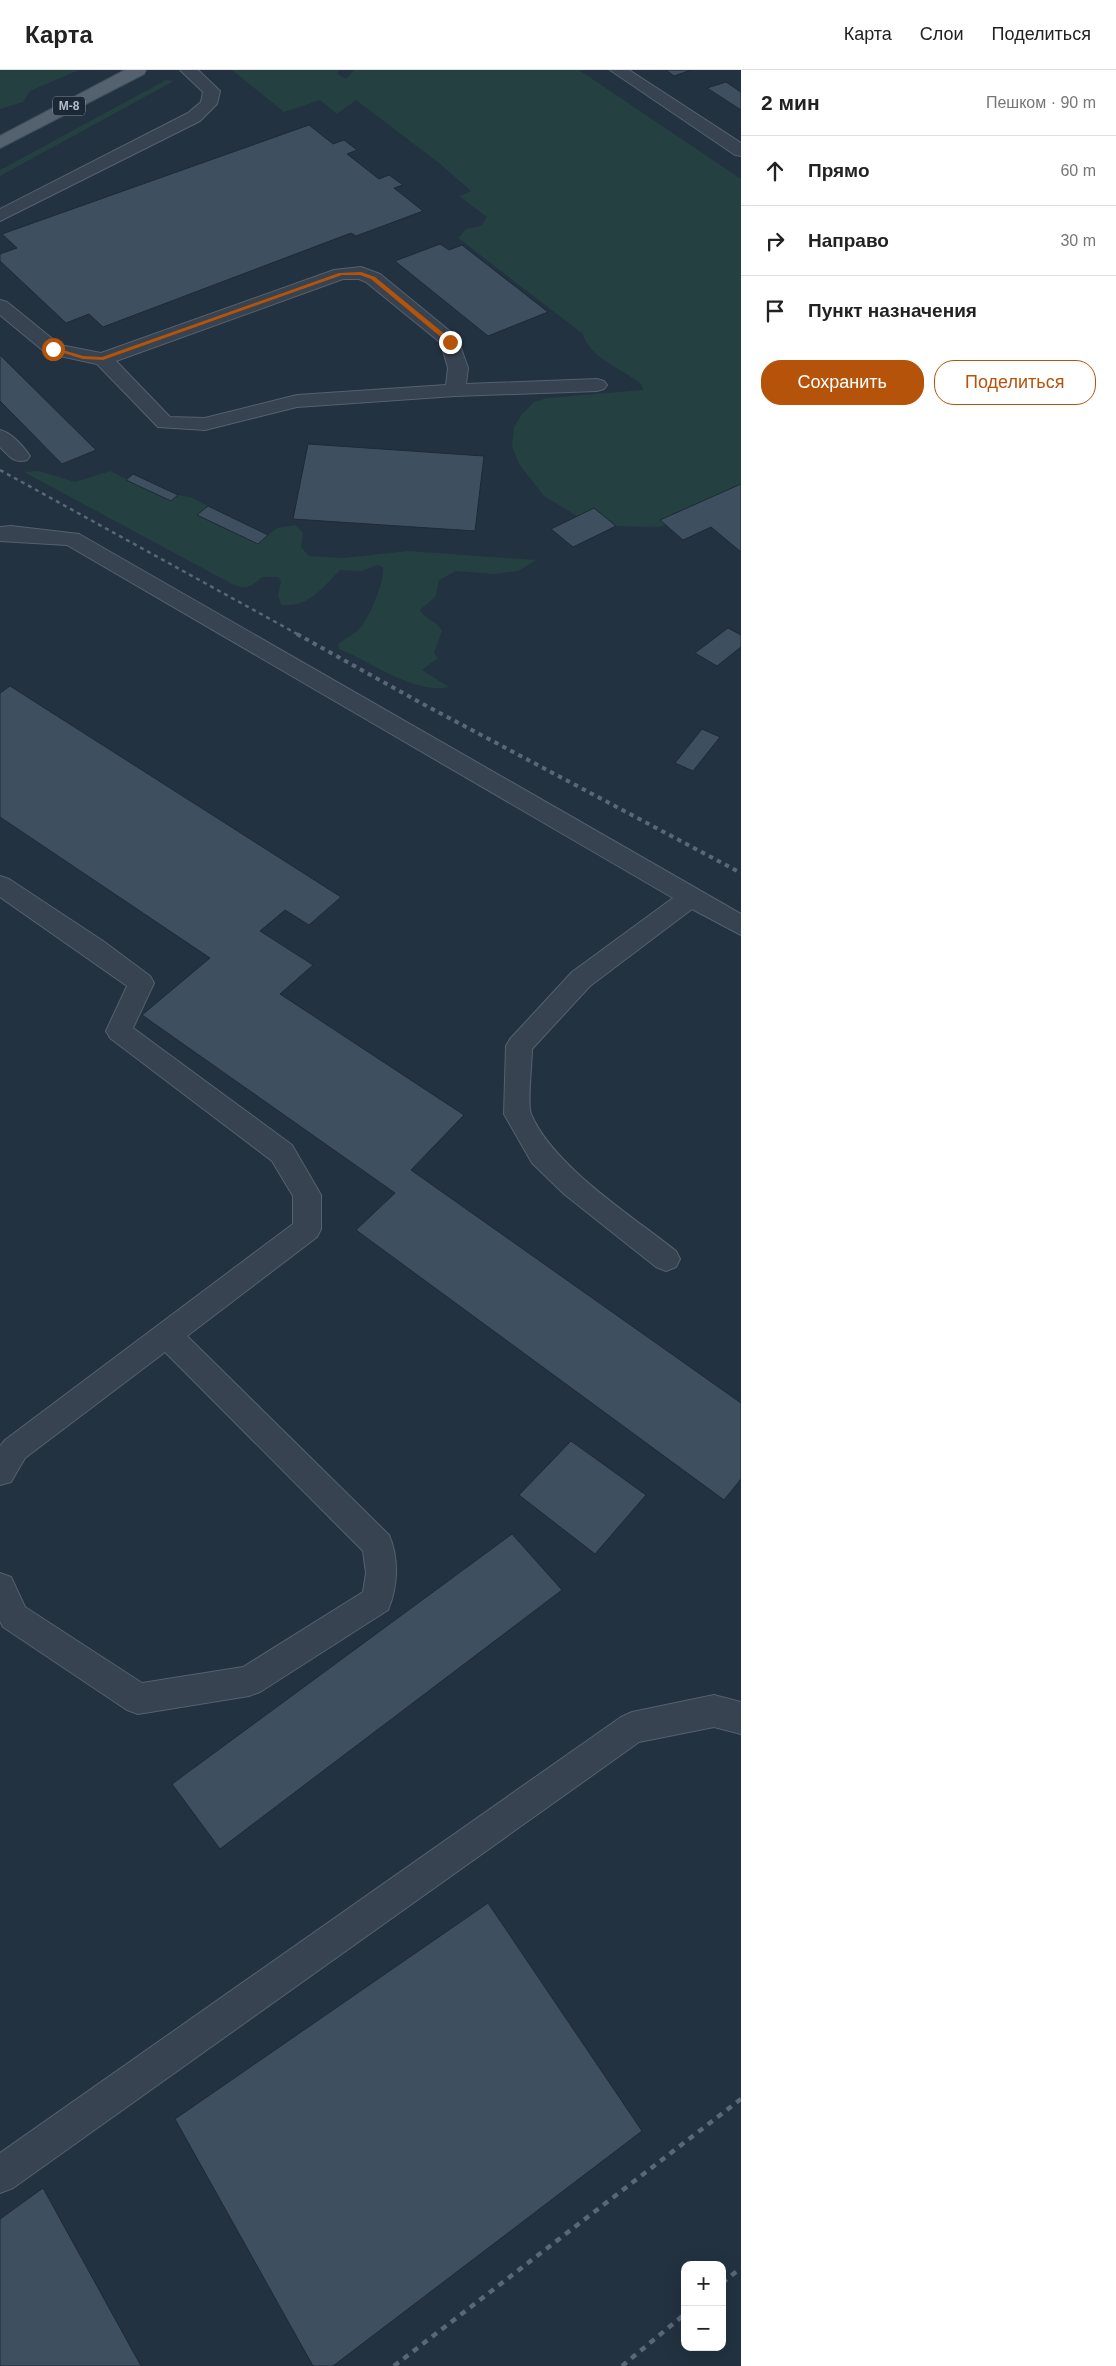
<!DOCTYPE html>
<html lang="ru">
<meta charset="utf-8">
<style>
:root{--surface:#fff;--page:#f2f2f2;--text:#222;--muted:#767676;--line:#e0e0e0;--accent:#b45309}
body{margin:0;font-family:Helvetica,sans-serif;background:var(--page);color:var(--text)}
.controls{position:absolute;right:15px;bottom:15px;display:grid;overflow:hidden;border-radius:10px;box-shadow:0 5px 20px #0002}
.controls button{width:45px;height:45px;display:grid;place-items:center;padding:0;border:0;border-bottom:1px solid var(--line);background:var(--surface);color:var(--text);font:25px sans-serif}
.stop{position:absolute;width:15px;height:15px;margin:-11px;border:4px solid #b45309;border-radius:50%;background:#fff}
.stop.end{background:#b45309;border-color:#fff;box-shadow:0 1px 5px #0008}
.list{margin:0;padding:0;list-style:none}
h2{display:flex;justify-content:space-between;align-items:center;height:65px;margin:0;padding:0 20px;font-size:21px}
h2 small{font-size:16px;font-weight:400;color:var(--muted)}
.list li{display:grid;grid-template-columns:32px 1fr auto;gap:15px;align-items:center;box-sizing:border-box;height:70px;padding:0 20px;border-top:1px solid var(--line)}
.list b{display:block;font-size:19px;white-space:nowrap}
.list em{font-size:16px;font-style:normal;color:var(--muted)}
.actions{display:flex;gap:10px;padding:15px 20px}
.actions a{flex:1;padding:11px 0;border:1px solid var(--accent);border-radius:20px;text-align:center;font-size:18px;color:var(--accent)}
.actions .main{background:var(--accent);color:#fff}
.icon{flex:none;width:28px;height:28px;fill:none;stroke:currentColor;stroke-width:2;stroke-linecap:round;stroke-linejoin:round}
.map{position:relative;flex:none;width:741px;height:2296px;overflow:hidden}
header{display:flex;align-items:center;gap:30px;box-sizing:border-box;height:70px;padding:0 25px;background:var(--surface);border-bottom:1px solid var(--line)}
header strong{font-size:24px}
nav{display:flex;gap:28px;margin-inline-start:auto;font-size:18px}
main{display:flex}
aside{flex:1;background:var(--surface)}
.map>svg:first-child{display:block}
</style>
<header>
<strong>Карта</strong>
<nav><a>Карта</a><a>Слои</a><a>Поделиться</a></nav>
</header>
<main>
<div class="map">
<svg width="741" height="2296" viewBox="0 0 741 2296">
<rect width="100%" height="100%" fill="#223240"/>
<g fill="#244041">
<path d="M0 0H79L30 21 23 32 0 39Z"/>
<path d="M232 0H338V4L346 9 354 0H579L741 109V416L660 457 616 456 594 438 577 446 544 426 519 394 512 376 514 357 522 344 534 332 547 328 643 320 642 315C624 299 590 289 583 264L458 168 466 159 481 156 487 147 459 126 471 121 439 93 356 30 337 44 320 30 284 42Z"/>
<path d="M166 10 174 11 0 106V100Z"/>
<path d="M39 401 75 412 110 401 171 431 178 425 190 427 208 436 197 445 258 473 277 458 296 455 303 463 301 477 309 486 343 488 408 481 536 490 518 501 494 504 456 501 439 510 436 526 420 540C425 550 438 551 442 561L434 583 438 588 422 600 449 617C415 625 370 591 339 579L338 574C346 568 355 564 361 557 370 546 385 510 383 497L377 495 362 501 340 500C323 517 309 538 281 535L278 525 281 511 278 507H262C251 517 246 520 232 514L24 402Z"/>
</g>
<g fill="#3e5060" stroke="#1e2a37">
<path d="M666 0H691L674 6Z"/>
<path d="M726 12 741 22V40L707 18Z"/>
<path d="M309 55 333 74 344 70 357 80 347 84 379 109 389 105 403 115 394 118 423 141 356 166 351 163 103 257 89 244 66 253 0 191V184L17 178 2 164Z"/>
<path d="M440 174 449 180 462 175 548 242 488 266 395 191Z"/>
<path d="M0 285 96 380 62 394 0 331Z"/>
<path d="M308 374 484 386 475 461 293 449Z"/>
<path d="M133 404 178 425 171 431 126 410Z"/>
<path d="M741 414V482L711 457 683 470 660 450Z"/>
<path d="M208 436 268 465 258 474 197 445Z"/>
<path d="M594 438 616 456 573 477 551 459Z"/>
<path d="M728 558 741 565V577L717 596 695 583Z"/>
<path d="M10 616 341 827 309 855 285 840 260 861 313 895 280 924 464 1045 411 1100 741 1333V1409L724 1430 356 1160 395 1123 142 945 210 888 0 747V623Z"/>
<path d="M702 659 720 667 693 701 675 693Z"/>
<path d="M571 1371 646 1425 595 1484 519 1425Z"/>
<path d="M512 1464 562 1520 220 1779 172 1714Z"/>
<path d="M488 1833 642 2061 333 2296H313L175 2049Z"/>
<path d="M43 2118 141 2296H0V2149Z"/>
</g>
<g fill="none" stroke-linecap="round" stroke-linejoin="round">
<defs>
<g id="lane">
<path d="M180 0H198L220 21 217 34 200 51 0 151V139L188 43 201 32 203 22Z"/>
<path d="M361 197 380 204 457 267 468 298 466 314 597 309 604 311 607 315 604 319 597 321 455 326 297 337 205 360 158 357 97 294 46 283 0 245V230L7 232 60 275 101 283 334 200ZM343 209H359L366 212 441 273 448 298 446 315 297 325 205 348 170 347 116 291Z"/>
<path d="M0 360C12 363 23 376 30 386L27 390C14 394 9 386 0 377Z"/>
<path d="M11 456 79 464 741 844V865L692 839 590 916 532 979C532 992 527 1035 531 1044 553 1096 632 1146 676 1181L680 1189 676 1197 666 1201 656 1197 564 1124 532 1093 504 1044 506 976 510 969 572 902 673 828 67 475 0 471V457Z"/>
<path d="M0 806 9 809 103 871 150 906 154 913 133 958 292 1075 321 1125V1159L317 1167 187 1266 389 1465C399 1488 398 1517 388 1540L260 1622 249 1626 138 1644 127 1640 3 1557 0 1551V1503L11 1507 25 1537 142 1613 243 1597 363 1522 366 1503 363 1481 165 1282 25 1388 11 1412 0 1415V1376L5 1370 293 1154V1126L272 1091 110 968 106 961 127 916 0 827Z"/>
<path d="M714 1625 741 1632V1664L714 1657 639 1672 13 2118 0 2123V2083L621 1647 632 1642Z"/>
</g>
<path id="street" d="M610 0H629L741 73V86L735 85Z"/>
<path id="primary" d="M125 0H146L144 4 0 78V66Z"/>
</defs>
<use href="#lane" stroke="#55616e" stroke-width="2"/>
<use href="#street" stroke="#55616e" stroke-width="2"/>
<use href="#primary" stroke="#434f5c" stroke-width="2"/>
<use href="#lane" fill="#374350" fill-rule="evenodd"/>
<use href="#street" fill="#374350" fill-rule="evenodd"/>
<use href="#primary" fill="#546270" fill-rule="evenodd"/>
<path stroke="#586877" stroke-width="2.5" stroke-dasharray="4 4" stroke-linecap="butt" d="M0 400 299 565"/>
<path stroke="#586877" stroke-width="4" stroke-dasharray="4.5 4.5" stroke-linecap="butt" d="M297 564 421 633 741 803"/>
<g stroke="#586877" stroke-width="4.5" stroke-dasharray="6 6" stroke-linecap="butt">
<path d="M722 2213 741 2198"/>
<path d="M394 2296 741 2029"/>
<path d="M622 2296 685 2244"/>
</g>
</g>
<path fill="#b45309" d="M361 202 375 207 452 270V273H448L371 209 360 205H342L103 290 83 289 50 279 53 277 83 286 102 287 339 203Z"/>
<g text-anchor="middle" stroke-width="4.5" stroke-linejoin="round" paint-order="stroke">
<rect fill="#1c2835" stroke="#86919e" stroke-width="1" x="53" y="26.5" width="32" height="19" rx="4"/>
<g font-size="12" font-weight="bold" fill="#b3becb">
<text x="69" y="40">М-8</text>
</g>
</g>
</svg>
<div class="controls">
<button>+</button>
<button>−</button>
</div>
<div class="stop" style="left:53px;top:279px"></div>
<div class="stop end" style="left:450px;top:272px"></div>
</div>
<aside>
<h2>2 мин<small>Пешком · 90 m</small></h2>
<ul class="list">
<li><svg class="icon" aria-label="ahead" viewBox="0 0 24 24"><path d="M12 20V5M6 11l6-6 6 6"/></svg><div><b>Прямо</b></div><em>60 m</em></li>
<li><svg class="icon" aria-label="right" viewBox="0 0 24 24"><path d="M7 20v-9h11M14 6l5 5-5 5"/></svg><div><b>Направо</b></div><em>30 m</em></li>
<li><svg class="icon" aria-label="arrive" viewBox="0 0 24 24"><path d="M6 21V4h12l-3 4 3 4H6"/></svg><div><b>Пункт назначения</b></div></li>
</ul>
<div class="actions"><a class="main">Сохранить</a><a>Поделиться</a></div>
</aside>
</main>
